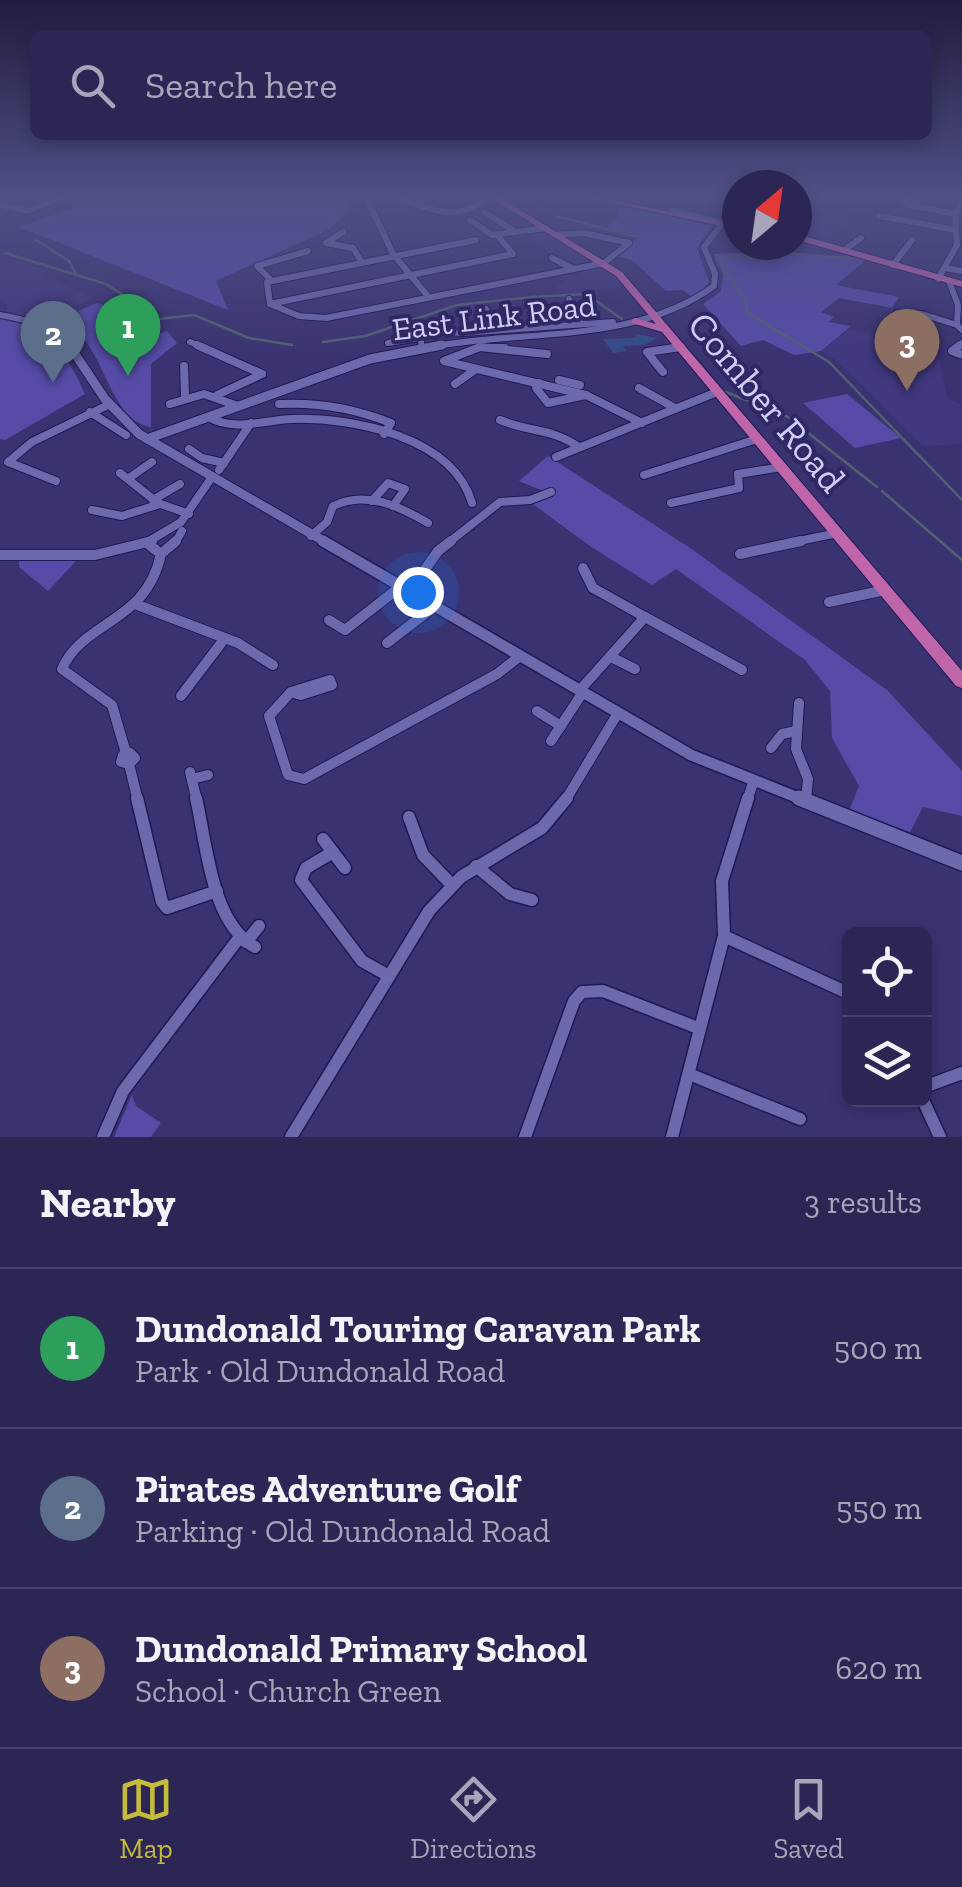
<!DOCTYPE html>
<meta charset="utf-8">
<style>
:root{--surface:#2c2655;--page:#342e5b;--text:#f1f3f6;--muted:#a6a5b9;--line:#48436c;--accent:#c6bc3c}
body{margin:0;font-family:"Zilla Slab",serif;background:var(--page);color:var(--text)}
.controls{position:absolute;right:30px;bottom:30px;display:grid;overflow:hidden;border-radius:15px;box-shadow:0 5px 15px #0003}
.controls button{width:90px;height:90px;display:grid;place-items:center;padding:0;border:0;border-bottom:2px solid var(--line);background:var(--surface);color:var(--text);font:50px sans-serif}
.compass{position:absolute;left:722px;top:170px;width:90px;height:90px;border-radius:50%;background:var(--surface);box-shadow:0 5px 15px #0003;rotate:29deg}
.you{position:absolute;left:418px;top:592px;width:35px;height:35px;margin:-25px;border:8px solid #fff;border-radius:50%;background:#1a73e8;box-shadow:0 0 0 15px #1a73e833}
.badge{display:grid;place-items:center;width:65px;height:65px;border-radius:50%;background:var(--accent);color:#fff;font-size:32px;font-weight:700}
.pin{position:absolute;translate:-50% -82px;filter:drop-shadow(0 2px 5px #0008)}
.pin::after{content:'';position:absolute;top:52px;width:35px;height:30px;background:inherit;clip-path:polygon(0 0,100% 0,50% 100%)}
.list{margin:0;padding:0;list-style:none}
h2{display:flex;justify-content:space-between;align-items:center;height:130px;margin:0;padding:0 40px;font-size:42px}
h2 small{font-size:32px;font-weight:400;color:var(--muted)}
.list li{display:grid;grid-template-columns:65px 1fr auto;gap:30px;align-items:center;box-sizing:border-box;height:160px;padding:0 40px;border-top:2px solid var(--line)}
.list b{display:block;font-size:38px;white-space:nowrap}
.list p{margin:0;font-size:32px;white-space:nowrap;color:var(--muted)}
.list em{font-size:32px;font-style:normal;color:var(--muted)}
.icon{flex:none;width:55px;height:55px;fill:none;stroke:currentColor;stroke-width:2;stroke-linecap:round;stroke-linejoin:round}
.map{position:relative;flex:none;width:962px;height:1137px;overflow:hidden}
.search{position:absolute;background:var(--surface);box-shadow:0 5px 15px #0003;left:30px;right:30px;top:30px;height:110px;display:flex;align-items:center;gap:25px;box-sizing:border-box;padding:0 35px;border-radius:15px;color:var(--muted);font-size:38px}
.sheet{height:610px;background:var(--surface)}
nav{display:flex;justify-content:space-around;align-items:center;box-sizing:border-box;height:140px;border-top:2px solid var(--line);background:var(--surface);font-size:28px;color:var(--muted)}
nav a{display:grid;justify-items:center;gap:5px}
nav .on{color:var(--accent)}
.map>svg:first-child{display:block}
</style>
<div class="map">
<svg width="962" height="1137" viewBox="0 0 962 1137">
<rect width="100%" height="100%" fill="#3a3371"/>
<g fill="#40387e">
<path d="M629 197H737V220L660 204 653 199Z"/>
<path d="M797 197H874L827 239 797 234Z"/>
<path d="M546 229 607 267 626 287 562 294 554 287 566 282 556 273 579 268 528 241 538 239 530 232Z"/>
<path d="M0 256 49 271 44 275 94 298 39 322 7 311 6 301 0 299Z"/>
<path d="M849 330 909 338 937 347 947 397 962 406V444L923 446 837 361 821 351Z"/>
</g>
<g fill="#564ca8">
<path d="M104 197H342L350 208 330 229 216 281 228 310 19 227Z"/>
<path d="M628 207 711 226 697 248 709 282 696 299 682 290 666 291 632 260 615 256 637 238 606 227 619 216 616 210Z"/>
<path d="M778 251 867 259 836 285 899 297 892 308 839 298 821 312 834 317 828 322 851 326 821 351 810 353 794 355 763 340 741 346 703 304 721 291 723 274 713 254Z"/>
<path d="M97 303 129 312 155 335 167 331 177 343 151 364V427C105 419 107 339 59 319Z"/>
<path d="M0 318C47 325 67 354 85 394L5 440 0 439Z"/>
<path d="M847 394 901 438 855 448 803 403Z"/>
<path d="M548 456 693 550 887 690 962 771V816L923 807 910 832 849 811 859 786 832 738 830 691 805 660 676 569 652 585 590 546 530 502 550 494 519 481Z"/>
<path d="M25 558 77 560 48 591 19 567V561Z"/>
<path d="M132 1095 136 1106 161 1123 151 1137H114Z"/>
</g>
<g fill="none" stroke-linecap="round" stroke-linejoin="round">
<g stroke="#526172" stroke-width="2.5">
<path d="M532 201 542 209"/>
<path d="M556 216 633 236"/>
<path d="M36 240 69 261 75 272"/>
<path d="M5 253 106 284 159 319 194 315 249 338 292 345"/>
<path d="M855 258 770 253 718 259 746 301 748 313 829 362 962 500"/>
<path d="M323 342 365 336 457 305 532 297 586 294 622 319"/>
<path d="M726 392 788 417 877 487"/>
<path d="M882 491 962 560"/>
</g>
</g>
<path fill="#334d88" d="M636 334 658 338 644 345 623 346 627 351 613 353 603 339 635 338Z"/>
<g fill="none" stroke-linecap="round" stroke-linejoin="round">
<defs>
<g id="minor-far3">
<path d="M366 197 393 254 427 295"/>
<path d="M396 197C425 208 456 223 483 201L481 197"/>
<path d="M909 197 904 202 909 205 955 214"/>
<path d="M0 205 27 211 65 197"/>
<path d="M484 212 516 232"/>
<path d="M879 216 956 230"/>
<path d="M470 220 492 235 546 228"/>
<path d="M343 232 326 243 353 248 361 261"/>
<path d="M556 235 584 233 629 243"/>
<path d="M476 240 267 282 270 304 513 254 497 235"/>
<path d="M844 250 861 238"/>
<path d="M552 258 574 269"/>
<path d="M893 265 912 240"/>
<path d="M945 268 962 271"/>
<path d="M938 279 957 245 955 214 962 203"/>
<path d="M271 280 257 266 308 251"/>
<path d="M569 299 581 323"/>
<path d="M526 303 538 327"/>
<path d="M270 304 299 316 326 318 604 263 629 243"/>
<path d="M486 309 494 330"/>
<path d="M444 315 445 331"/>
<path d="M882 331 897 313 922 314 957 325"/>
<path d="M190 342 203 347"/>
<path d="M388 343 419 338"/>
<path d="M422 347 420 337 433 331 463 333 613 322"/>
<path d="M478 347H505"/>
<path d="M957 347 962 343"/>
</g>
<g id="minor-far2">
<path d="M197 345 262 374 217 395"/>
<path d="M960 345 952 351 960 354"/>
<path d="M547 354 480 347 444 361 586 395 642 423"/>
<path d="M184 366 185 396"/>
<path d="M663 372 647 352 681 347"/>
<path d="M559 380 580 385"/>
<path d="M539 383 536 388 548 403 586 395"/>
<path d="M455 384 476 369"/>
<path d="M639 388 675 408"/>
<path d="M170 404 204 394 238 406"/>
<path d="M279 404C318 402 354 408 391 423L384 434"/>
<path d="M90 412 126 435"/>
<path d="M208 417C236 432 263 420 292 419 353 417 453 437 472 503"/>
<path d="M500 420C531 433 549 427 579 447"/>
<path d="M189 449 202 458 224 463"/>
<path d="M556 457 717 392"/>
<path d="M219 470 251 423"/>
<path d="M120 473 158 503 189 514"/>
<path d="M644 475 757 439"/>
<path d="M129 478 152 462"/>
<path d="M56 481 8 462 32 442 108 405"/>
<path d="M153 500 180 484"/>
<path d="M372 501 388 483 405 489 393 506"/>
<path d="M671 503 739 488 738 474 782 467"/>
<path d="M92 510 122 516 157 505"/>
<path d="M311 536 327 522 333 506C366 490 399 506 428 523"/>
<path d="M146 543 181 522 212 477"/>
<path d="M175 543 182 531"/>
<path d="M448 543 500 502 530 500 551 492"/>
<path d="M789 543 838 533"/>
</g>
<g id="minor-far1">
<path d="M161 554 176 541"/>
<path d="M740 554 801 541"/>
<path d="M0 555H95L152 541"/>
<path d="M583 568 593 588 645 617"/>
<path d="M409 592 438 551 451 541"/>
<path d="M829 602 885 590"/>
<path d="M135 604 238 643 273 665"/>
<path d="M329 620 345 630 400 587"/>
<path d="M387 643 435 606"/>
<path d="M611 657 635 669"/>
<path d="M330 680 332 685 301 695 291 692Z"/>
<path d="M580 690 645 617 742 670"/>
<path d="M291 692 269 716 288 775 304 779 497 674 520 656"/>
<path d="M181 696 225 638"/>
<path d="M799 703 796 749 808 779 806 800"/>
<path d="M537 711 561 726"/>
<path d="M551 741 583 692"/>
<path d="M771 748 782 734 796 731"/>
<path d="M126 753 112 705 62 669C83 620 146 624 161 554L147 543"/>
<path d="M130 753 135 758 129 764 121 762 123 755Z"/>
<path d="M129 764 138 801"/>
<path d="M190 772 197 801"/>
<path d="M192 779 208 775"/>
<path d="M565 801 618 713"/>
<path d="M747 801 754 780"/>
</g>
<g id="minor">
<path d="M137 798 162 902 167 908 217 891"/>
<path d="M196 798C207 845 211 923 255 947"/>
<path d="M409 817 423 855 452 885"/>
<path d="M323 839 345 868"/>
<path d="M333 852 306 868 301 880 362 961 389 976"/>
<path d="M476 866 510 894 532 900"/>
<path d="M724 936 850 994"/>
<path d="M246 942 259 926"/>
<path d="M689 1074 800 1119"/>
<path d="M924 1087 962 1073"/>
<path d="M923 1100 940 1137"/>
<path d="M103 1137 123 1091 239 938"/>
<path d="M291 1137 429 911 461 877 542 828 567 798"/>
<path d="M525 1137 574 1001 582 992 603 991 698 1028"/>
<path d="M672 1137 724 936 722 881 748 798"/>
</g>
<g id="tertiary-far3">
<path d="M672 210 722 223"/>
<path d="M949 281 958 305 957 325 962 330"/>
<path d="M0 315C29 320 50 326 71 347"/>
<path d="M430 347C524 329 633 345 714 286L715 274 704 247 725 220"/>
</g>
<g id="tertiary-far2">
<path d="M69 345 105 399 139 434 327 543"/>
<path d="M147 439 370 359 442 345"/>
</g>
<path id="tertiary-far1" d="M323 541 691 755 806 801"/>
<path id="tertiary" d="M799 798 962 863"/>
<g id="trunk">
<path d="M490 197H499L622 272 962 671V688L956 686 662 332 632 323V319L635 318 656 324 616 276Z"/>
<path d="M583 197H597L737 225V229Z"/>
<path d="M797 234 962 281V287L797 240Z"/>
</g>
</defs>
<use href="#minor-far3" stroke="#221854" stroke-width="8"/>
<use href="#minor-far2" stroke="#221854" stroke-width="10"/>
<use href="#minor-far1" stroke="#221854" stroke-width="12"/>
<use href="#minor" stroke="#221854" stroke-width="15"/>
<use href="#tertiary-far3" stroke="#221854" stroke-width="8"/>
<use href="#tertiary-far2" stroke="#221854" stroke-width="11"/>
<use href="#tertiary-far1" stroke="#221854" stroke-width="14"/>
<use href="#tertiary" stroke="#221854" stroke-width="18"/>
<use href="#trunk" stroke="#221854" stroke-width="2"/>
<use href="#minor-far3" stroke="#6c69ac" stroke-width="6"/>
<use href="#minor-far2" stroke="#6c69ac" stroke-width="8"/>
<use href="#minor-far1" stroke="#6c69ac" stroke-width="10"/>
<use href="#minor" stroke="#6c69ac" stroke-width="12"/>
<use href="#tertiary-far3" stroke="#6c69ac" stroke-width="6"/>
<use href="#tertiary-far2" stroke="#6c69ac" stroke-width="9"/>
<use href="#tertiary-far1" stroke="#6c69ac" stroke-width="11"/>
<use href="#tertiary" stroke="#6c69ac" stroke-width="15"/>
<use href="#trunk" fill="#bf66aa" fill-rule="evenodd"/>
</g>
<linearGradient id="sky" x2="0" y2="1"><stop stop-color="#201c3e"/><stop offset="0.55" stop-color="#4f5086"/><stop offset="1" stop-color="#4f5086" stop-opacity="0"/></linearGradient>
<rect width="962" height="356" fill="url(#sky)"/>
<g text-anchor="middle" stroke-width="8" stroke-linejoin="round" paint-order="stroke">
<g font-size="32" fill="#cdcef3" stroke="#302865">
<text transform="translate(494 317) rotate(-7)" y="11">East Link Road</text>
</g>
<g font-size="38" fill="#cdcef3" stroke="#302865">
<text transform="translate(767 402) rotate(50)" y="13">Comber Road</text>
</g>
</g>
</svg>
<div class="controls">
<button><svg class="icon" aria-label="locate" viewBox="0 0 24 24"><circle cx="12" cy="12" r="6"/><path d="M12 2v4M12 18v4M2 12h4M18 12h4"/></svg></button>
<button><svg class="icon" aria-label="layers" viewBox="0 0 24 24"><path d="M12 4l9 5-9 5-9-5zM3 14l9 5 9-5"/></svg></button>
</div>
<svg class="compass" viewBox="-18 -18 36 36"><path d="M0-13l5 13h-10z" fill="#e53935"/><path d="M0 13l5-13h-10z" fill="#a6a5b9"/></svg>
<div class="you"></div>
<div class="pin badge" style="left:128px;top:376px;background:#2e9e5b">1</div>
<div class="pin badge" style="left:53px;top:383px;background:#5c6f8a">2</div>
<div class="pin badge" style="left:907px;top:391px;background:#8d6e63">3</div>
<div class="search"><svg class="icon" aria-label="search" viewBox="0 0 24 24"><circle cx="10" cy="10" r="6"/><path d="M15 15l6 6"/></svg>Search here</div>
</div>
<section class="sheet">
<h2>Nearby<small>3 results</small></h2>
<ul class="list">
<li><span class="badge" style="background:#2e9e5b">1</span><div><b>Dundonald Touring Caravan Park</b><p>Park · Old Dundonald Road</p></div><em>500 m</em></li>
<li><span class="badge" style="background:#5c6f8a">2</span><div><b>Pirates Adventure Golf</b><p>Parking · Old Dundonald Road</p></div><em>550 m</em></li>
<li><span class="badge" style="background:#8d6e63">3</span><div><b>Dundonald Primary School</b><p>School · Church Green</p></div><em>620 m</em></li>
</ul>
</section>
<nav>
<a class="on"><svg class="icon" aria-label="map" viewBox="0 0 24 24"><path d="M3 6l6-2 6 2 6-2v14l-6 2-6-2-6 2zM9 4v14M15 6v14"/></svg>Map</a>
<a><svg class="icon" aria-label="directions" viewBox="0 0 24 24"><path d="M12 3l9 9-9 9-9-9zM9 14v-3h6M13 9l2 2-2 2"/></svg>Directions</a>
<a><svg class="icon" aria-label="saved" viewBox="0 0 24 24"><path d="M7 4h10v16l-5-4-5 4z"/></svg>Saved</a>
</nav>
